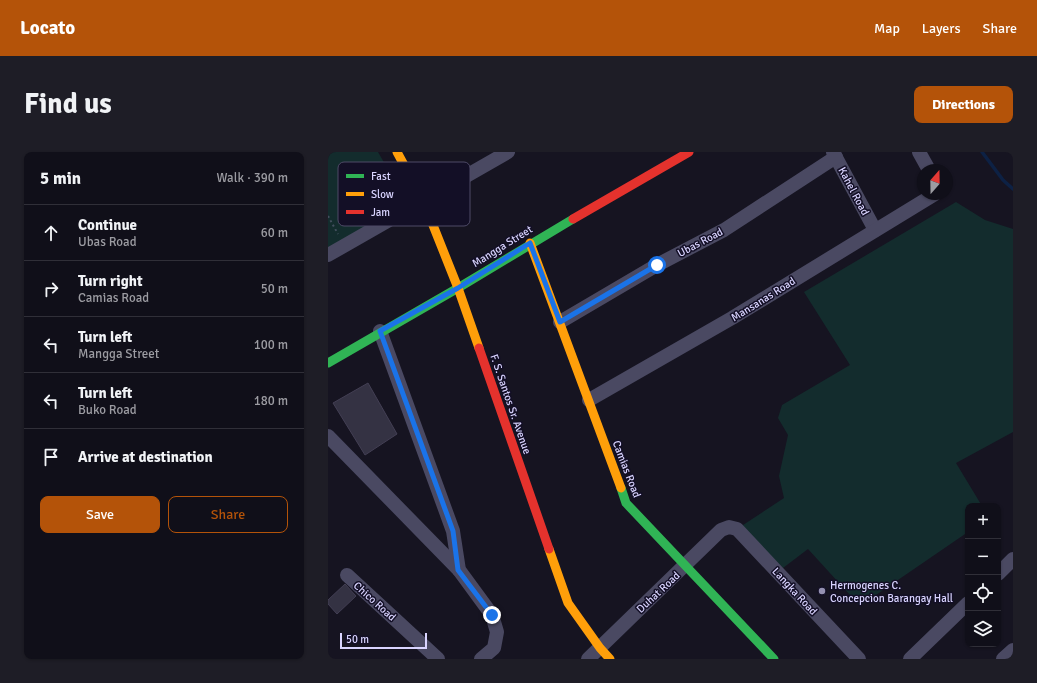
<!DOCTYPE html>
<meta charset="utf-8">
<style>
:root{--surface:#100f19;--page:#1e1d26;--text:#f1f3f6;--muted:#9c9ca2;--line:#302f38;--accent:#b45309}
body{margin:0;font-family:Signika,sans-serif;background:var(--page);color:var(--text)}
.controls{position:absolute;right:12px;bottom:12px;display:grid;overflow:hidden;border-radius:8px;box-shadow:0 1px 3px #0004}
.controls button{width:36px;height:36px;display:grid;place-items:center;padding:0;border:0;border-bottom:1px solid var(--line);background:var(--surface);color:var(--text);font:20px sans-serif}
.compass{position:absolute;left:589px;top:12px;width:36px;height:36px;border-radius:50%;background:var(--surface);box-shadow:0 1px 3px #0004;rotate:20deg}
.scale{position:absolute;left:12px;bottom:10px;width:87px;box-sizing:border-box;padding-left:4px;border:2px solid #d9d4ff;border-top:0;font-size:11px;line-height:14px;white-space:nowrap;color:#d9d4ff;-webkit-text-stroke:3px #130f26;paint-order:stroke}
.stop{position:absolute;width:12px;height:12px;margin:-9px;border:3px solid #1a73e8;border-radius:50%;background:#fff}
.stop.end{background:#1a73e8;border-color:#fff;box-shadow:0 1px 4px #0008}
.list{margin:0;padding:0;list-style:none}
h2{display:flex;justify-content:space-between;align-items:center;height:52px;margin:0;padding:0 16px;font-size:17px}
h2 small{font-size:13px;font-weight:400;color:var(--muted)}
.list li{display:grid;grid-template-columns:26px 1fr auto;gap:12px;align-items:center;box-sizing:border-box;height:56px;padding:0 16px;border-top:1px solid var(--line)}
.list b{display:block;font-size:15px;white-space:nowrap}
.list p{margin:0;font-size:13px;white-space:nowrap;color:var(--muted)}
.list em{font-size:13px;font-style:normal;color:var(--muted)}
.actions{display:flex;gap:8px;padding:12px 16px}
.actions a{flex:1;padding:9px 0;border:1px solid var(--accent);border-radius:8px;text-align:center;font-size:14px;color:var(--accent)}
.actions .main{background:var(--accent);color:#fff}
.icon{flex:none;width:22px;height:22px;fill:none;stroke:currentColor;stroke-width:2;stroke-linecap:round;stroke-linejoin:round}
.map{position:relative;flex:none;width:685px;height:507px;overflow:hidden;border-radius:8px}
header{display:flex;align-items:center;gap:24px;box-sizing:border-box;height:56px;padding:0 20px;background:var(--accent);color:#fff}
header strong{font-size:19px}
nav{display:flex;gap:22px;margin-inline-start:auto;font-size:14px}
.intro{display:flex;align-items:center;justify-content:space-between;box-sizing:border-box;height:96px;padding:0 24px}
h1{margin:0;font-size:28px}
.button{padding:10px 18px;border-radius:8px;background:var(--accent);color:#fff;font-size:14px;font-weight:700}
main{display:flex;gap:24px;padding:0 24px}
aside{flex:1;background:var(--surface);border-radius:8px;box-shadow:0 1px 3px #0004}
.map>svg:first-child{display:block}
</style>
<header>
<strong>Locato</strong>
<nav><a>Map</a><a>Layers</a><a>Share</a></nav>
</header>
<div class="intro"><h1>Find us</h1><a class="button">Directions</a></div>
<main>
<aside>
<h2>5 min<small>Walk · 390 m</small></h2>
<ul class="list">
<li><svg class="icon" aria-label="ahead" viewBox="0 0 24 24"><path d="M12 20V5M6 11l6-6 6 6"/></svg><div><b>Continue</b><p>Ubas Road</p></div><em>60 m</em></li>
<li><svg class="icon" aria-label="right" viewBox="0 0 24 24"><path d="M7 20v-9h11M14 6l5 5-5 5"/></svg><div><b>Turn right</b><p>Camias Road</p></div><em>50 m</em></li>
<li><svg class="icon" aria-label="left" viewBox="0 0 24 24"><path d="M17 20v-9H6M10 6l-5 5 5 5"/></svg><div><b>Turn left</b><p>Mangga Street</p></div><em>100 m</em></li>
<li><svg class="icon" aria-label="left" viewBox="0 0 24 24"><path d="M17 20v-9H6M10 6l-5 5 5 5"/></svg><div><b>Turn left</b><p>Buko Road</p></div><em>180 m</em></li>
<li><svg class="icon" aria-label="arrive" viewBox="0 0 24 24"><path d="M6 21V4h12l-3 4 3 4H6"/></svg><div><b>Arrive at destination</b></div></li>
</ul>
<div class="actions"><a class="main">Save</a><a>Share</a></div>
</aside>
<div class="map">
<svg width="685" height="507" viewBox="0 0 685 507">
<rect width="100%" height="100%" fill="#161421"/>
<g fill="#132c2d">
<path d="M0 0H50L80 52 0 101Z"/>
<path d="M628 50 657 68 685 77V280L628 311 654 354H640V380L532 454 480 397 455 416 412 375 456 346 451 324 460 283 450 266 454 253 522 213 476 140Z"/>
</g>
<g fill="none" stroke-linecap="round" stroke-linejoin="round">
<path stroke="#0d2144" stroke-width="3.5" d="M654 0 675 28 685 37"/>
</g>
<g fill="#343243" stroke="#433f54">
<path d="M40 231 69 282 37 303 5 251Z"/>
<path d="M17 432 28 444 9 462 0 452V448Z"/>
</g>
<g fill="none" stroke-linecap="round" stroke-linejoin="round">
<path stroke="#44505f" stroke-width="2" stroke-dasharray="2 3" stroke-linecap="butt" d="M0 64 10 82"/>
<g stroke="#4a4962" stroke-width="14">
<path d="M505 0 547 78"/>
<path d="M591 0 601 18"/>
<path d="M0 103 180 0"/>
<path d="M232 170 329 113 396 78 508 5"/>
<path d="M52 179 125 379 131 418 164 463 169 480 166 496 153 507"/>
<path d="M261 248 404 166 607 42"/>
<path d="M0 284 131 418"/>
<path d="M670 422 685 407"/>
<path d="M19 423 110 507"/>
<path d="M260 507 393 378 401 375 409 377 531 507"/>
<path d="M582 507 640 451"/>
<path d="M675 507 685 498"/>
</g>
<g stroke="#30b455" stroke-width="9">
<path d="M0 211 130 136 245 67"/>
<path d="M293 336 298 351 446 507"/>
</g>
<g stroke="#ff9f0a" stroke-width="9">
<path d="M69 0 95 48 130 136 151 196"/>
<path d="M202 91 293 336"/>
<path d="M221 397 240 451 272 496 282 507"/>
</g>
<g stroke="#e5322d" stroke-width="9">
<path d="M245 67 361 0"/>
<path d="M151 196 221 397"/>
</g>
</g>
<g fill="none" stroke-linecap="round" stroke-linejoin="round">
<path stroke="#1a73e8" stroke-width="5" d="M164 463 130 418 125 379 52 179 130 136 202 91 232 170 329 113"/>
</g>
<circle fill="#9591b1" stroke="#130f26" stroke-width="1.5" cx="494" cy="439" r="4"/>
<g text-anchor="middle" stroke-width="3" stroke-linejoin="round" paint-order="stroke">
<g font-size="11" fill="#d9d4ff" stroke="#130f26">
<text transform="translate(526 39) rotate(62)" y="4">Kahel Road</text>
<text transform="translate(372 90) rotate(-28)" y="4">Ubas Road</text>
<text transform="translate(174 94) rotate(-32)" y="4">Mangga Street</text>
<text transform="translate(435 147) rotate(-32)" y="4">Mansanas Road</text>
<text transform="translate(183 252) rotate(71)" y="4">F. S. Santos Sr. Avenue</text>
<text transform="translate(299 317) rotate(69)" y="4">Camias Road</text>
<text transform="translate(467 439) rotate(47)" y="4">Langka Road</text>
<text transform="translate(330 440) rotate(-43)" y="4">Duhat Road</text>
<text transform="translate(47 449) rotate(42)" y="4">Chico Road</text>
</g>
<g font-size="11" fill="#d9d4ff" stroke="#130f26" text-anchor="start">
<text x="502" y="437">Hermogenes C.<tspan x="502" dy="13">Concepcion Barangay Hall</tspan></text>
</g>
</g>
<rect x="10" y="10" width="132" height="64" rx="6" fill="#130f26" stroke="#4e4a67" stroke-width="1"/>
<rect x="18" y="22" width="18" height="4" fill="#30b455"/>
<rect x="18" y="40" width="18" height="4" fill="#ff9f0a"/>
<rect x="18" y="58" width="18" height="4" fill="#e5322d"/>
<g font-size="11" fill="#d9d4ff">
<text x="43" y="28">Fast</text>
<text x="43" y="46">Slow</text>
<text x="43" y="64">Jam</text>
</g>
</svg>
<div class="controls">
<button>+</button>
<button>−</button>
<button><svg class="icon" aria-label="locate" viewBox="0 0 24 24"><circle cx="12" cy="12" r="6"/><path d="M12 2v4M12 18v4M2 12h4M18 12h4"/></svg></button>
<button><svg class="icon" aria-label="layers" viewBox="0 0 24 24"><path d="M12 4l9 5-9 5-9-5zM3 14l9 5 9-5"/></svg></button>
</div>
<svg class="compass" viewBox="-18 -18 36 36"><path d="M0-13l5 13h-10z" fill="#e53935"/><path d="M0 13l5-13h-10z" fill="#9c9ca2"/></svg>
<div class="scale">50 m</div>
<div class="stop" style="left:329px;top:113px"></div>
<div class="stop end" style="left:164px;top:463px"></div>
</div>
</main>
